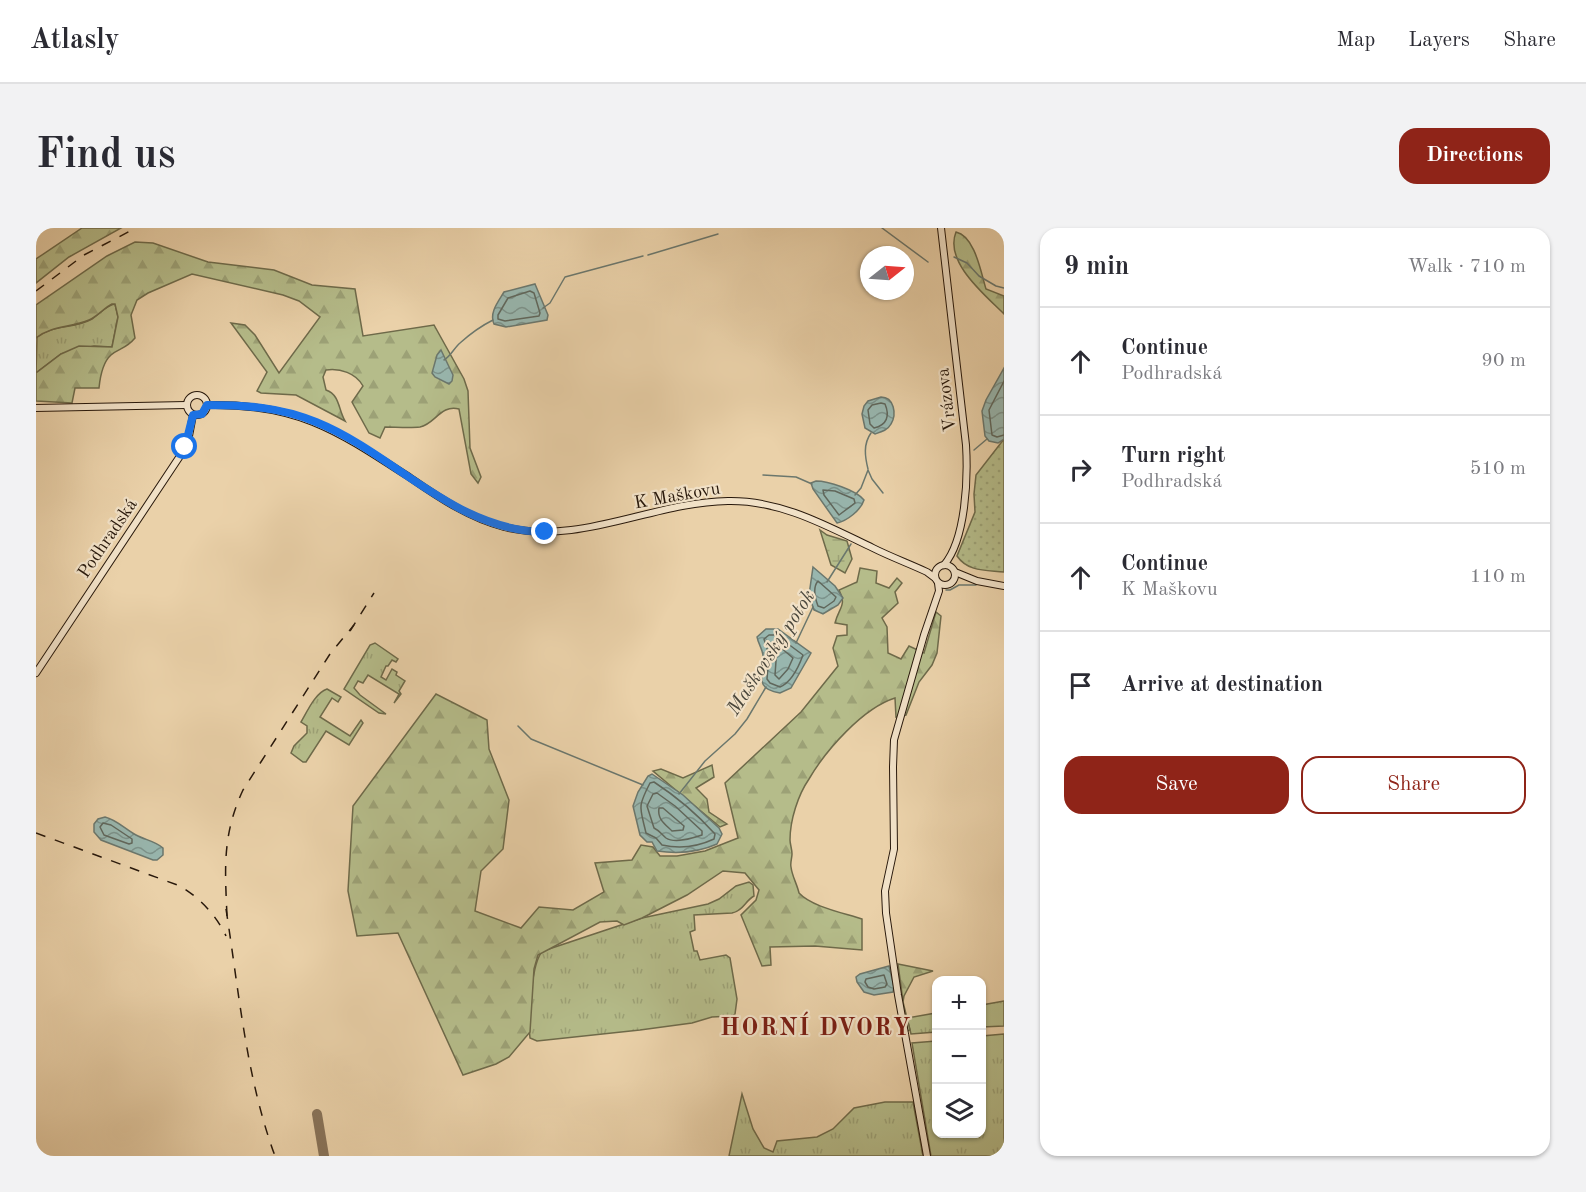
<!DOCTYPE html>
<meta charset="utf-8">
<style>
:root{--surface:#fff;--page:#f2f2f3;--text:#2b2b33;--muted:#7c7c81;--line:#e1e1e2;--accent:#8f2418}
body{margin:0;font-family:"Old Standard TT",serif;background:var(--page);color:var(--text)}
.controls{position:absolute;right:18px;bottom:18px;display:grid;overflow:hidden;border-radius:12px;box-shadow:0 2px 4px #0004}
.controls button{width:54px;height:54px;display:grid;place-items:center;padding:0;border:0;border-bottom:2px solid var(--line);background:var(--surface);color:var(--text);font:30px sans-serif}
.compass{position:absolute;left:824px;top:18px;width:54px;height:54px;border-radius:50%;background:var(--surface);box-shadow:0 2px 4px #0004;rotate:73deg}
.stop{position:absolute;width:18px;height:18px;margin:-14px;border:4px solid #1a73e8;border-radius:50%;background:#fff}
.stop.end{background:#1a73e8;border-color:#fff;box-shadow:0 2px 6px #0008}
.list{margin:0;padding:0;list-style:none}
h2{display:flex;justify-content:space-between;align-items:center;height:78px;margin:0;padding:0 24px;font-size:26px}
h2 small{font-size:20px;font-weight:400;color:var(--muted)}
.list li{display:grid;grid-template-columns:39px 1fr auto;gap:18px;align-items:center;box-sizing:border-box;height:108px;padding:0 24px;border-top:2px solid var(--line)}
.list b{display:block;font-size:22px;white-space:nowrap}
.list p{margin:0;font-size:20px;white-space:nowrap;color:var(--muted)}
.list em{font-size:20px;font-style:normal;color:var(--muted)}
.actions{display:flex;gap:12px;padding:18px 24px}
.actions a{flex:1;padding:14px 0;border:2px solid var(--accent);border-radius:18px;text-align:center;font-size:21px;color:var(--accent)}
.actions .main{background:var(--accent);color:#fff}
.icon{flex:none;width:33px;height:33px;fill:none;stroke:currentColor;stroke-width:2;stroke-linecap:round;stroke-linejoin:round}
.map{position:relative;flex:none;width:968px;height:928px;overflow:hidden;border-radius:18px}
header{display:flex;align-items:center;gap:36px;box-sizing:border-box;height:84px;padding:0 30px;background:var(--surface);border-bottom:2px solid var(--line)}
header strong{font-size:28px}
nav{display:flex;gap:33px;margin-inline-start:auto;font-size:21px}
.intro{display:flex;align-items:center;justify-content:space-between;box-sizing:border-box;height:144px;padding:0 36px}
h1{margin:0;font-size:42px}
.button{padding:15px 27px;border-radius:18px;background:var(--accent);color:#fff;font-size:21px;font-weight:700}
main{display:flex;gap:36px;padding:0 36px}
aside{flex:1;background:var(--surface);border-radius:18px;box-shadow:0 2px 4px #0004}
.map>svg:first-child{display:block}
</style>
<header>
<strong>Atlasly</strong>
<nav><a>Map</a><a>Layers</a><a>Share</a></nav>
</header>
<div class="intro"><h1>Find us</h1><a class="button">Directions</a></div>
<main>
<div class="map">
<svg width="968" height="928" viewBox="0 0 968 928">
<defs>
<pattern id="grass-tufts" width="24" height="20" patternUnits="userSpaceOnUse" patternTransform="scale(1.5)"><rect width="24" height="20" fill="#b5bc8a"/><path d="M3 7l-1-3M5 7V3M7 7l1-3M15 17l-1-3M17 17v-4M19 17l1-3" fill="none" stroke="#9ca176"/></pattern>
<pattern id="forest-firs" width="22" height="20" patternUnits="userSpaceOnUse" patternTransform="scale(1.5)"><rect width="22" height="20" fill="#b5bc8a"/><path d="M5 1l3.5 6h-7zM16 11l3.5 6h-7z" fill="#9ca176"/></pattern>
<pattern id="wetland-marsh" width="20" height="14" patternUnits="userSpaceOnUse" patternTransform="scale(1.5)"><rect width="20" height="14" fill="#b5bc8a"/><path d="M1 5h8M5 5V1M11 12h8M15 12V8" fill="none" stroke="#9ca176"/></pattern>
<pattern id="garden-dots" width="8" height="8" patternUnits="userSpaceOnUse" patternTransform="scale(1.5)"><rect width="8" height="8" fill="#b5bc8a"/><path d="M2 2h.1M6 6h.1" fill="none" stroke="#9ca176" stroke-width="1.8" stroke-linecap="round"/></pattern>
<pattern id="water-waves" width="16" height="10" patternUnits="userSpaceOnUse" patternTransform="scale(1.5)"><rect width="16" height="10" fill="#98b6ae"/><path d="M0 5q4-4 8 0t8 0" fill="none" stroke="#7c938c"/></pattern>
</defs>
<rect width="100%" height="100%" fill="#ead1a9"/>
<filter id="stains"><feTurbulence type="fractalNoise" baseFrequency=".00333" numOctaves="4"/><feColorMatrix values="0 0 0 0 .2 0 0 0 0 .09 0 0 0 0 .02 0 0 0 .5 -.17"/></filter>
<radialGradient id="worn" r=".72"><stop offset=".6" stop-color="#630" stop-opacity="0"/><stop offset="1" stop-color="#630" stop-opacity=".3"/></radialGradient>
<g fill="url(#grass-tufts)" stroke="#6e6a4a" stroke-width="1.5">
<path d="M79 76 82 89 76 119 58 118 25 126 0 145 1 109C17 96 38 101 56 91 64 86 70 77 79 76Z"/>
<path d="M339 415 362 431 360 434 356 432 352 438H350L345 449 350 452 356 441 361 444 360 447 369 453 363 463 365 466 358 475 363 466 332 447 327 455 322 453 318 460 324 467 350 486 343 485 308 461 334 417Z"/>
<path d="M291 461 305 469 302 474 296 470 284 489 314 508 325 492 327 495 313 517 290 503 270 534H267L255 525 258 518 271 505V498L265 494C271 484 279 465 291 461Z"/>
<path d="M713 654 717 657 718 668C709 673 707 683 696 685L658 687 659 702 654 704 658 723H661L664 732 690 727 694 730 701 771 699 786 696 788 676 789 656 795 604 802 501 813 494 810C492 794 495 733 507 723L606 690 672 676 683 671 700 658Z"/>
<path d="M968 773V798L946 799V777Z"/>
<path d="M900 785V804L875 806 871 790Z"/>
<path d="M968 806V928H895L876 815 900 813V906H945L946 808Z"/>
<path d="M706 866 717 901 728 920 737 924 741 913 781 909 797 901 818 880 849 874H877L887 928H693Z"/>
</g>
<g fill="url(#forest-firs)" stroke="#6e6a4a" stroke-width="1.5">
<path d="M46 0H85L33 29 0 55V31Z"/>
<path d="M920 4C939 8 945 45 950 61L968 68V86C949 67 908 34 920 4Z"/>
<path d="M99 14 117 15 172 34 238 42 276 57 319 61 327 108 398 97 428 151 432 163 434 220 445 249 442 255 435 246 423 181C405 176 399 196 384 199 374 200 359 199 349 199L344 210 333 205 316 174 327 158C320 145 304 140 290 142L287 149 290 162C304 167 302 181 309 193L260 167 225 165 221 163 231 144 195 95 209 97 219 107 243 145 284 89 263 73 247 67 156 46 112 65 101 72 95 87 99 110C90 121 83 120 75 127 67 134 64 150 63 160H39L36 175 0 173V145L25 126 43 118 76 119 82 89 79 76H76C68 80 62 88 53 92 35 100 16 97 0 110V77L71 28Z"/>
<path d="M824 340 841 343 840 355 853 360 861 350 866 355 859 364 862 375 846 390 851 399 852 425 865 431 873 418 888 425 900 384 905 388 901 425 896 437 883 454 870 487 860 489 859 470C827 480 790 522 773 551 762 567 754 592 754 612 754 616 756 621 756 626 756 630 754 635 755 639 756 648 761 656 763 665 776 679 808 685 826 691V722L779 718 734 719 735 737 726 738 705 687 720 672 723 662 709 645 687 643 651 667 606 690 588 697 581 693 564 694 502 727 498 741 494 804 473 829 460 836 427 847 362 705 321 708 312 663 317 578 400 466 451 492 453 521 473 572 467 621 445 643 439 683 485 700 503 679 537 682 568 664 559 635 596 632 605 617 617 619 624 628H641L669 623 702 610 689 555 765 484 802 438 797 420 801 408 811 407V397L799 395C803 379 811 378 803 362L821 354Z"/>
<path d="M676 537 678 549 660 560 671 571 673 584 691 596 684 599 617 543 625 541 647 550Z"/>
<path d="M862 736 897 743 878 749 868 768 867 774 874 802 871 803Z"/>
</g>
<path fill="url(#wetland-marsh)" stroke="#6e6a4a" stroke-width="1.5" d="M784 302 791 307 811 313 816 331 809 345 795 337Z"/>
<path fill="url(#garden-dots)" stroke="#6e6a4a" stroke-width="1.5" d="M968 211V344C950 342 932 344 921 328L939 284 938 266 940 247Z"/>
<g fill="url(#water-waves)" stroke="#6b776d" stroke-width="1.5">
<path d="M499 56 512 87 511 92 470 99 458 96C453 85 462 74 468 64Z"/>
<path d="M405 122 417 147 416 153 413 156 399 149 396 145 401 127Z"/>
<path d="M968 140V211L962 215 953 213 949 208 946 183 950 172Z"/>
<path d="M845 169C858 169 861 186 855 196 852 202 845 204 839 206L829 200 826 186 828 178 832 173Z"/>
<path d="M780 253C792 253 820 262 828 272 825 282 811 293 801 295L777 261 775 255Z"/>
<path d="M777 339 799 358 807 370 802 377 787 386 778 382 773 367Z"/>
<path d="M730 401H742L775 425 755 460 744 465C717 461 728 446 727 427 726 420 722 415 721 409Z"/>
<path d="M616 546 647 567 683 600 686 606 681 616C661 625 642 626 621 623L616 614H611L604 607 597 578 602 564 612 548Z"/>
<path d="M69 589C81 592 89 601 100 607 109 612 119 613 127 620V627L121 632H117L65 612 58 604V596L62 591Z"/>
<path d="M853 738 858 759 857 764 838 767 828 764 821 754 820 749 824 746Z"/>
</g>
<g fill="none" stroke-linecap="round" stroke-linejoin="round">
<g stroke="#60675c" stroke-width="1.5">
<path d="M494 63 498 65 504 85 503 88 469 93 462 91V87L472 70Z"/>
<path d="M968 153 953 182 956 207 961 209 968 207"/>
<path d="M845 175 849 176C854 188 851 197 838 200L834 196 832 182 836 177Z"/>
<path d="M787 262 799 263 818 271 819 275 803 287 788 267Z"/>
<path d="M782 353 800 369 798 373 788 380 782 378C779 370 776 360 782 353Z"/>
<path d="M733 407H740L767 427C763 438 756 454 744 459L734 455 731 451 733 427 728 411Z"/>
<path d="M741 419H744L757 430 752 441 743 451 739 447Z"/>
<path d="M618 554C641 569 661 586 679 606L678 611C661 619 644 621 626 617L620 610 610 605C604 579 601 580 614 555Z"/>
<path d="M621 565 639 578 666 603V607C657 610 639 616 630 610 625 606 624 603 618 600L611 578 617 566Z"/>
<path d="M623 580H627L648 598 647 602 636 603C629 596 621 591 623 580Z"/>
<path d="M67 595 75 597 96 611V615L93 616 68 607 64 599Z"/>
<path d="M848 747 851 756 849 759 838 761 832 759 829 754 830 751Z"/>
</g>
<g stroke="#6b776d" stroke-width="1.5">
<path d="M846 0 892 34"/>
<path d="M612 27 682 6"/>
<path d="M918 29 931 35 943 48 960 58 968 60"/>
<path d="M507 80 514 75 529 49 607 28"/>
<path d="M408 132C415 128 418 120 424 115 434 106 445 98 457 92"/>
<path d="M938 222 951 211"/>
<path d="M832 241C829 229 827 216 835 205"/>
<path d="M727 247 760 249 776 256"/>
<path d="M819 267 825 260 832 242 836 251 847 265"/>
<path d="M791 354 815 316"/>
<path d="M910 362H914L923 357H940"/>
<path d="M760 415 777 379"/>
<path d="M482 498 495 511 607 557"/>
<path d="M643 566 669 533 699 506 711 491 730 459"/>
</g>
<path stroke="#89745a" stroke-width="10" d="M281 886 288 928"/>
<defs>
<g id="secondary">
<path d="M905 0 930 217C932 250 930 311 908 337"/>
<circle cx="161" cy="177" r="10"/>
<path d="M171 177C263 175 302 203 376 251 405 271 434 290 468 299 545 318 616 274 692 273 745 272 791 298 837 320 855 329 874 336 891 344L899 350"/>
<path d="M0 180 150 177"/>
<circle cx="909" cy="347" r="10"/>
<path d="M919 344 941 353 968 358"/>
<path d="M0 445 144 228 153 208 157 187"/>
<path d="M891 928 862 767 850 685 849 663 858 621 857 539 858 512 888 407 903 363 902 355"/>
</g>
</defs>
<use href="#secondary" stroke="#28180b" stroke-width="8"/>
<use href="#secondary" stroke="#f1e1c7" stroke-width="6"/>
<g stroke="#28180b" stroke-width="1.5" stroke-dasharray="10 10" stroke-linecap="butt">
<path d="M0 63 48 27 100 0"/>
<path d="M314 403 338 365"/>
<path d="M0 605 144 658C164 670 180 687 190 708"/>
<path d="M190 681C203 764 210 849 239 928"/>
<path d="M191 688C189 641 186 607 207 562L294 426 318 397"/>
</g>
</g>
<g fill="none" stroke-linecap="round" stroke-linejoin="round">
<path stroke="#1a73e8" stroke-width="8" d="M149 219 157 187 166 186 171 177C209 177 244 179 280 194 359 226 418 303 509 304"/>
</g>
<g text-anchor="middle" stroke-width="4.5" stroke-linejoin="round" paint-order="stroke">
<g font-size="18" fill="#28180b" stroke="#f1e1c7">
<text transform="translate(910 172) rotate(-97)" y="6">Vrázova</text>
<text transform="translate(641 267) rotate(-10)" y="6">K Maškovu</text>
<text transform="translate(71 310) rotate(-56)" y="6">Podhradská</text>
</g>
<g font-size="20" font-style="italic" fill="#4a473c" stroke="#f1e1c7">
<text transform="translate(734 424) rotate(-57)" y="7">Maškovský potok</text>
</g>
<g font-size="24" font-weight="bold" letter-spacing="1.5" fill="#7a1f14" stroke="#f1e1c7">
<text x="780" y="807">HORNÍ DVORY</text>
</g>
</g>
<rect width="100%" height="100%" filter="url(#stains)"/>
<rect width="100%" height="100%" fill="url(#worn)"/>
</svg>
<div class="controls">
<button>+</button>
<button>−</button>
<button><svg class="icon" aria-label="layers" viewBox="0 0 24 24"><path d="M12 4l9 5-9 5-9-5zM3 14l9 5 9-5"/></svg></button>
</div>
<svg class="compass" viewBox="-18 -18 36 36"><path d="M0-13l5 13h-10z" fill="#e53935"/><path d="M0 13l5-13h-10z" fill="#7c7c81"/></svg>
<div class="stop" style="left:149px;top:219px"></div>
<div class="stop end" style="left:509px;top:304px"></div>
</div>
<aside>
<h2>9 min<small>Walk · 710 m</small></h2>
<ul class="list">
<li><svg class="icon" aria-label="ahead" viewBox="0 0 24 24"><path d="M12 20V5M6 11l6-6 6 6"/></svg><div><b>Continue</b><p>Podhradská</p></div><em>90 m</em></li>
<li><svg class="icon" aria-label="right" viewBox="0 0 24 24"><path d="M7 20v-9h11M14 6l5 5-5 5"/></svg><div><b>Turn right</b><p>Podhradská</p></div><em>510 m</em></li>
<li><svg class="icon" aria-label="ahead" viewBox="0 0 24 24"><path d="M12 20V5M6 11l6-6 6 6"/></svg><div><b>Continue</b><p>K Maškovu</p></div><em>110 m</em></li>
<li><svg class="icon" aria-label="arrive" viewBox="0 0 24 24"><path d="M6 21V4h12l-3 4 3 4H6"/></svg><div><b>Arrive at destination</b></div></li>
</ul>
<div class="actions"><a class="main">Save</a><a>Share</a></div>
</aside>
</main>
